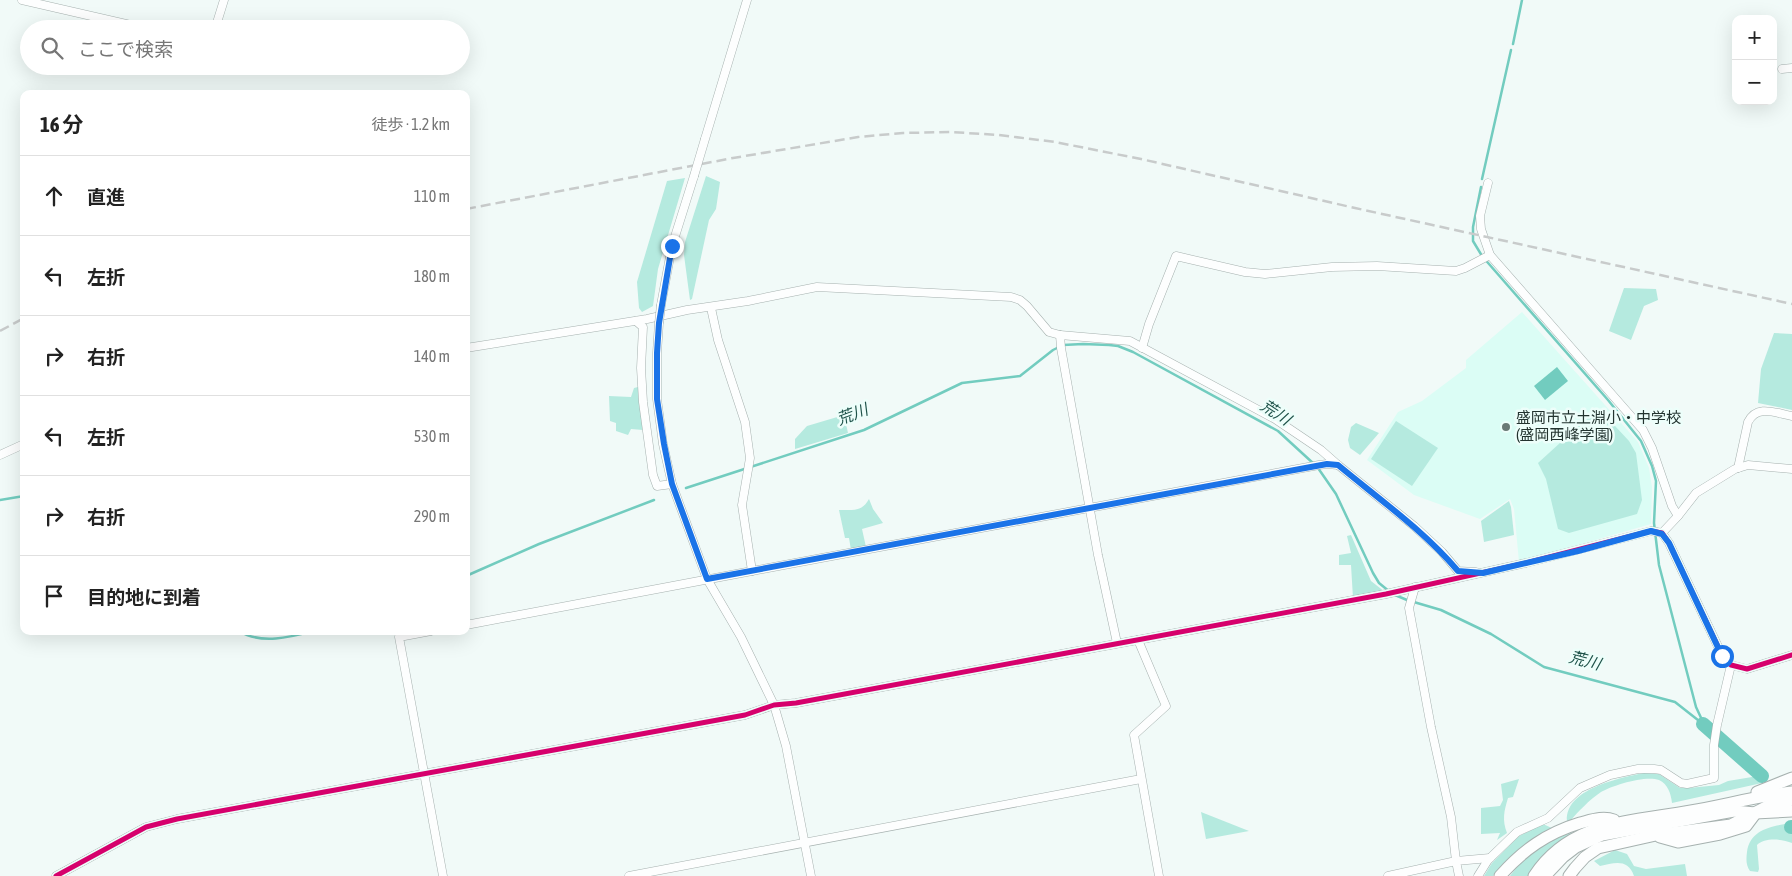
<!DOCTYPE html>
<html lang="ja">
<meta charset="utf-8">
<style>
:root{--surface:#fff;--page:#f2f2f2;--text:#222;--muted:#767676;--line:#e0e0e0}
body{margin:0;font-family:"Asap Condensed","Noto Sans JP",sans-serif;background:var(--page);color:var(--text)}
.controls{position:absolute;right:15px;top:15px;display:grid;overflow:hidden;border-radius:10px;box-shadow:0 5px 20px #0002}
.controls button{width:45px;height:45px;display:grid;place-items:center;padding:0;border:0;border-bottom:1px solid var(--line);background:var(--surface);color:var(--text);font:25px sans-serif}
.stop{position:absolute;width:15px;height:15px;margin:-11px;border:4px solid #1a73e8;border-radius:50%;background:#fff}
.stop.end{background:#1a73e8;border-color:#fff;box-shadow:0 1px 5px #0008}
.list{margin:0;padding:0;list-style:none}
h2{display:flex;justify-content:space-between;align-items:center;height:65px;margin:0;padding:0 20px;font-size:21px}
h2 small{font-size:16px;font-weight:400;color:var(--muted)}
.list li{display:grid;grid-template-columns:32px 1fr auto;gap:15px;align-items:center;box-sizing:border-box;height:80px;padding:0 20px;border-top:1px solid var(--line)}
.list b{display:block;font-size:19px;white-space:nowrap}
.list em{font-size:16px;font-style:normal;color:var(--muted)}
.icon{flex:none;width:28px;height:28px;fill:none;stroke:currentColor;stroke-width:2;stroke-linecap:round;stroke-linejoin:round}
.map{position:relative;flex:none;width:1792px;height:876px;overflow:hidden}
.search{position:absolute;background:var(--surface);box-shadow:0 5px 20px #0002;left:20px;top:20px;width:450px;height:55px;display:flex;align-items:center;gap:12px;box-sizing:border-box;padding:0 18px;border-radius:28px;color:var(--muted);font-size:19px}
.panel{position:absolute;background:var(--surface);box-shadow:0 5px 20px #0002;left:20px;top:90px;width:450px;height:545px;border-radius:10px}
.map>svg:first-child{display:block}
</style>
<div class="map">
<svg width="1792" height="876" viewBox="0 0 1792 876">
<rect width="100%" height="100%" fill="#f1faf8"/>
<path fill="#dbfdf5" d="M1522 312 1638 442 1649 468 1652 487 1651 524 1519 562 1514 509 1510 499 1480 519 1414 495 1367 460 1398 412 1422 401 1466 368V360Z"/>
<g fill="#b5eadf">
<path d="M706 176 720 182 716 209 709 220 692 299 690 300 684 255 685 242Z"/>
<path d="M685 178 658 269 653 306 642 312 639 308 637 282 667 181Z"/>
<path d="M1624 288 1656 289 1658 300 1644 306 1631 340 1609 331Z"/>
<path d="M1774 333 1792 334V410L1758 403 1761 369Z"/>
<path d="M638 387H640L639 400 643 430 631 429 628 435 616 431V423L610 421 609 396 631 397 634 388Z"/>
<path d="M1594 412H1602L1629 441 1636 453 1642 500 1637 514 1569 533 1558 529 1546 479 1538 463Z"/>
<path d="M844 415 848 433 795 449V439L807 426Z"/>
<path d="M1396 421 1438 448 1412 486 1371 459Z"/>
<path d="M1356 423 1379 433 1360 455 1350 448 1348 440 1351 427Z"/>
<path d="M869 499 873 509 883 523 862 529 866 547 851 550 849 538H845L839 510C853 510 862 512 869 499Z"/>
<path d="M1509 501 1511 507 1514 535 1484 542 1481 521Z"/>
<path d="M1351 535 1371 581 1385 592 1353 598 1351 565H1339V555L1351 553 1347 536Z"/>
<path d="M1644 773 1659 774 1680 788H1689L1719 785 1728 781 1758 776 1762 783 1672 803C1671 794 1668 784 1659 780 1646 775 1613 785 1601 792 1589 800 1579 811 1569 822L1567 821C1565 789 1619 778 1644 773Z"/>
<path d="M1519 779 1513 797 1508 798C1504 811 1502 820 1507 833L1497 840 1500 833 1481 834V808L1500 806 1503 800 1501 784Z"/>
<path d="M1201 812 1249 831 1206 839Z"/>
<path d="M1792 823V843C1782 839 1765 837 1757 845L1759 869 1758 872 1750 871C1746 865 1746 860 1747 852 1750 829 1772 826 1792 823Z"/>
<path d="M1543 824 1554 829C1530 841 1508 854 1493 876H1484L1492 863 1519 836Z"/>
<path d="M1583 829C1559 843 1543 852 1528 876H1510C1532 847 1549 839 1583 829Z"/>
<path d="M1615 850 1627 854 1634 866 1646 869 1685 864 1687 876H1634C1628 858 1614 863 1600 866L1594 861Z"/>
</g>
<path fill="#72ccbf" d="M1557 367 1568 381 1545 400 1534 386Z"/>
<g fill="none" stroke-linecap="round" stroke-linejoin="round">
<g stroke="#72ccbf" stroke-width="2.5">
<path d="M1513 44 1522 0"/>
<path d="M1482 179 1511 50"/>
<path d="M1481 187 1473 227V241L1482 256 1608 400 1641 441 1652 466 1656 481 1654 523 1659 565 1696 707 1703 722"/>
<path d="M1318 468 1336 494 1373 573 1379 583 1390 592"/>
<path d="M686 488 864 430 962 383 1020 376 1053 350 1063 345 1083 344 1109 345 1118 346 1133 352 1278 431 1314 464"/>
<path d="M0 500 24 496"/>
<path d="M466 576 539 544 654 500"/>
<path d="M1395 595 1407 600 1441 610 1491 634 1544 667 1675 702 1703 724"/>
<path d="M239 631C261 645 291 637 314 631"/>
</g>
<g stroke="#72ccbf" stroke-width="14">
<path d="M1703 724 1762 776"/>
<path d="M1791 827H1792"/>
</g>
<defs>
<g id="minor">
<path d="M22 0 148 29"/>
<path d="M215 29 224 0"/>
<path d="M1782 69 1792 68"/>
<path d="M705 139 747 0"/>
<path d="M1488 183 1480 216 1481 229 1490 255 1643 430 1652 448 1672 506 1678 516 1662 533"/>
<path d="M661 305 672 246 694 176"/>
<path d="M636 321 643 327 641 368 643 402 653 475 657 486 672 484"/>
<path d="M659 323 657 353V399L663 444 672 484 707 579 741 637 774 705 786 746 811 876"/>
<path d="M1060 335 1061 348 1098 555 1117 643"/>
<path d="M466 348 647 319 687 310 748 301 817 287 1011 297 1020 300 1027 306 1049 332 1060 335 1130 341 1275 419 1321 450 1338 465 1414 526 1442 552 1458 571 1476 572"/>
<path d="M1142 348 1149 324 1176 256 1245 272 1265 274 1332 267 1377 266 1456 271 1465 268 1490 255"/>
<path d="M0 455 24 444"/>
<path d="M1738 468 1748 422C1757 404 1775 413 1792 416"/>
<path d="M1678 516 1696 493 1735 469 1748 465 1792 469"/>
<path d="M752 571 1319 465 1327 464 1338 465"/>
<path d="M466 625 752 571 742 505 750 458 745 422 718 340 711 308"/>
<path d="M431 631 399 637 443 876"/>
<path d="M1138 640 1166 706 1134 735 1159 876"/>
<path d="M56 876 146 827 177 819 745 715 774 705 796 703 1386 594 1526 563 1651 531 1662 533 1669 543 1722 655 1731 665 1747 669 1792 655"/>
<path d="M629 876 1141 779"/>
<path d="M1388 876 1456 861 1451 817 1431 727 1409 608 1415 587"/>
<path d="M1459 876 1456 861 1490 858"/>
<path d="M1478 876 1488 860 1517 832 1548 818 1580 788 1610 775 1638 769H1654L1661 770 1681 783 1687 784 1714 778V745L1717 725 1731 665"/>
</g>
<g id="highway">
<path d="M1757 792 1792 778"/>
<path d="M1660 837 1678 842 1720 834 1746 826 1755 814"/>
<path d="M1500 876C1523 850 1547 833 1580 823 1592 820 1603 816 1614 820"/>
<path d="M1534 876C1571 820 1632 822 1691 811 1725 805 1758 796 1792 792"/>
<path d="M1545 876 1563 857 1576 847 1602 835 1734 811 1755 813 1792 811"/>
<path d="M1569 876 1575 868 1585 857 1598 848 1656 835 1731 825 1770 805 1792 800"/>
</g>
</defs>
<use href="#minor" stroke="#a6b1af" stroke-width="9"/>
<use href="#highway" stroke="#a6b1af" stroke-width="13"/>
<use href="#minor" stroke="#fdfefe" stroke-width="8"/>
<use href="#highway" stroke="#fdfefe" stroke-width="11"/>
<g stroke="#c8cbcb" stroke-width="2.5" stroke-dasharray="10 5" stroke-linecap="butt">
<path d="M466 209 733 158 858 137 903 133 950 132 999 135 1055 142 1141 159 1355 208 1792 304"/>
<path d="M0 331 24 318"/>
</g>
<defs>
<g id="minor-bridge">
<path d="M694 176 705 139"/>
<path d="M659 323 661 305"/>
</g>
</defs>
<use href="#minor-bridge" stroke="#a6b1af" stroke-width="9" stroke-linecap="butt"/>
<use href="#minor-bridge" stroke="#fdfefe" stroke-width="8"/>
<defs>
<path id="cycleway" d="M56 876 146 827 177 819 745 715 774 705 796 703 1386 594 1526 563 1651 531 1662 533 1669 543 1722 655 1731 665 1747 669 1792 655"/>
</defs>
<use href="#cycleway" stroke="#edfefa" stroke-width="8"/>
<use href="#cycleway" stroke="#d6006c" stroke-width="5"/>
</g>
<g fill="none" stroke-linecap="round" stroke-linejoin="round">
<path stroke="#1a73e8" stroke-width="6" d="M672 246 659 323 657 353V399L664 444 672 484 707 579 1327 464 1338 465C1379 499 1423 530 1458 571L1483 573 1578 551 1651 531 1662 534 1669 543 1722 656"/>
</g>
<circle fill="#6a7975" stroke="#edfefa" stroke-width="2" cx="1506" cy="427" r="5"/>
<g text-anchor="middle" stroke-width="5" stroke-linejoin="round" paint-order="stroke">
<g font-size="15" fill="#22332f" stroke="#edfefa" text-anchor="start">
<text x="1516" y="423">盛岡市立土淵小・中学校<tspan x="1516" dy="17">(盛岡西峰学園)</tspan></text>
</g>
<g font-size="16" font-style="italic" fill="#1f534a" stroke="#edfefa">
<text transform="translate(1276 412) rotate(33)" y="6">荒川</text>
<text transform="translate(852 414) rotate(-21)" y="6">荒川</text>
<text transform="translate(1585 660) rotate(15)" y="6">荒川</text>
</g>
</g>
</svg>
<div class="controls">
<button>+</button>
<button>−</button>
</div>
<div class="stop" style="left:1722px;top:656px"></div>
<div class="stop end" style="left:672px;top:246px"></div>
<div class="search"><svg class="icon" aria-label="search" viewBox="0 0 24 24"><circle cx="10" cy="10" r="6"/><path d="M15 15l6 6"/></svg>ここで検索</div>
<section class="panel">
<h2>16 分<small>徒歩 · 1.2 km</small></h2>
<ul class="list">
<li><svg class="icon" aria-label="ahead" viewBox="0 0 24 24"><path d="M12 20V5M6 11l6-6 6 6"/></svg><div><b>直進</b></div><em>110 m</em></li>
<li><svg class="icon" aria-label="left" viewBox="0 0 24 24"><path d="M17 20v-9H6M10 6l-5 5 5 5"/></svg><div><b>左折</b></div><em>180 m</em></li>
<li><svg class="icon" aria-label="right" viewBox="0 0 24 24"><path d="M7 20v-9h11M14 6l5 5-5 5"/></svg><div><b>右折</b></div><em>140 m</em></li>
<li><svg class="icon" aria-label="left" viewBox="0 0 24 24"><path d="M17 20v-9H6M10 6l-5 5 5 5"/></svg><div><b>左折</b></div><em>530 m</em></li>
<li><svg class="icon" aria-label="right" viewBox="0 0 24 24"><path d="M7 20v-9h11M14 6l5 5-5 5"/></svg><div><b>右折</b></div><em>290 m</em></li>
<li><svg class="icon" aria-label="arrive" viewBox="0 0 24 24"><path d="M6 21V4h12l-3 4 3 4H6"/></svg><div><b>目的地に到着</b></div></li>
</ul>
</section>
</div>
